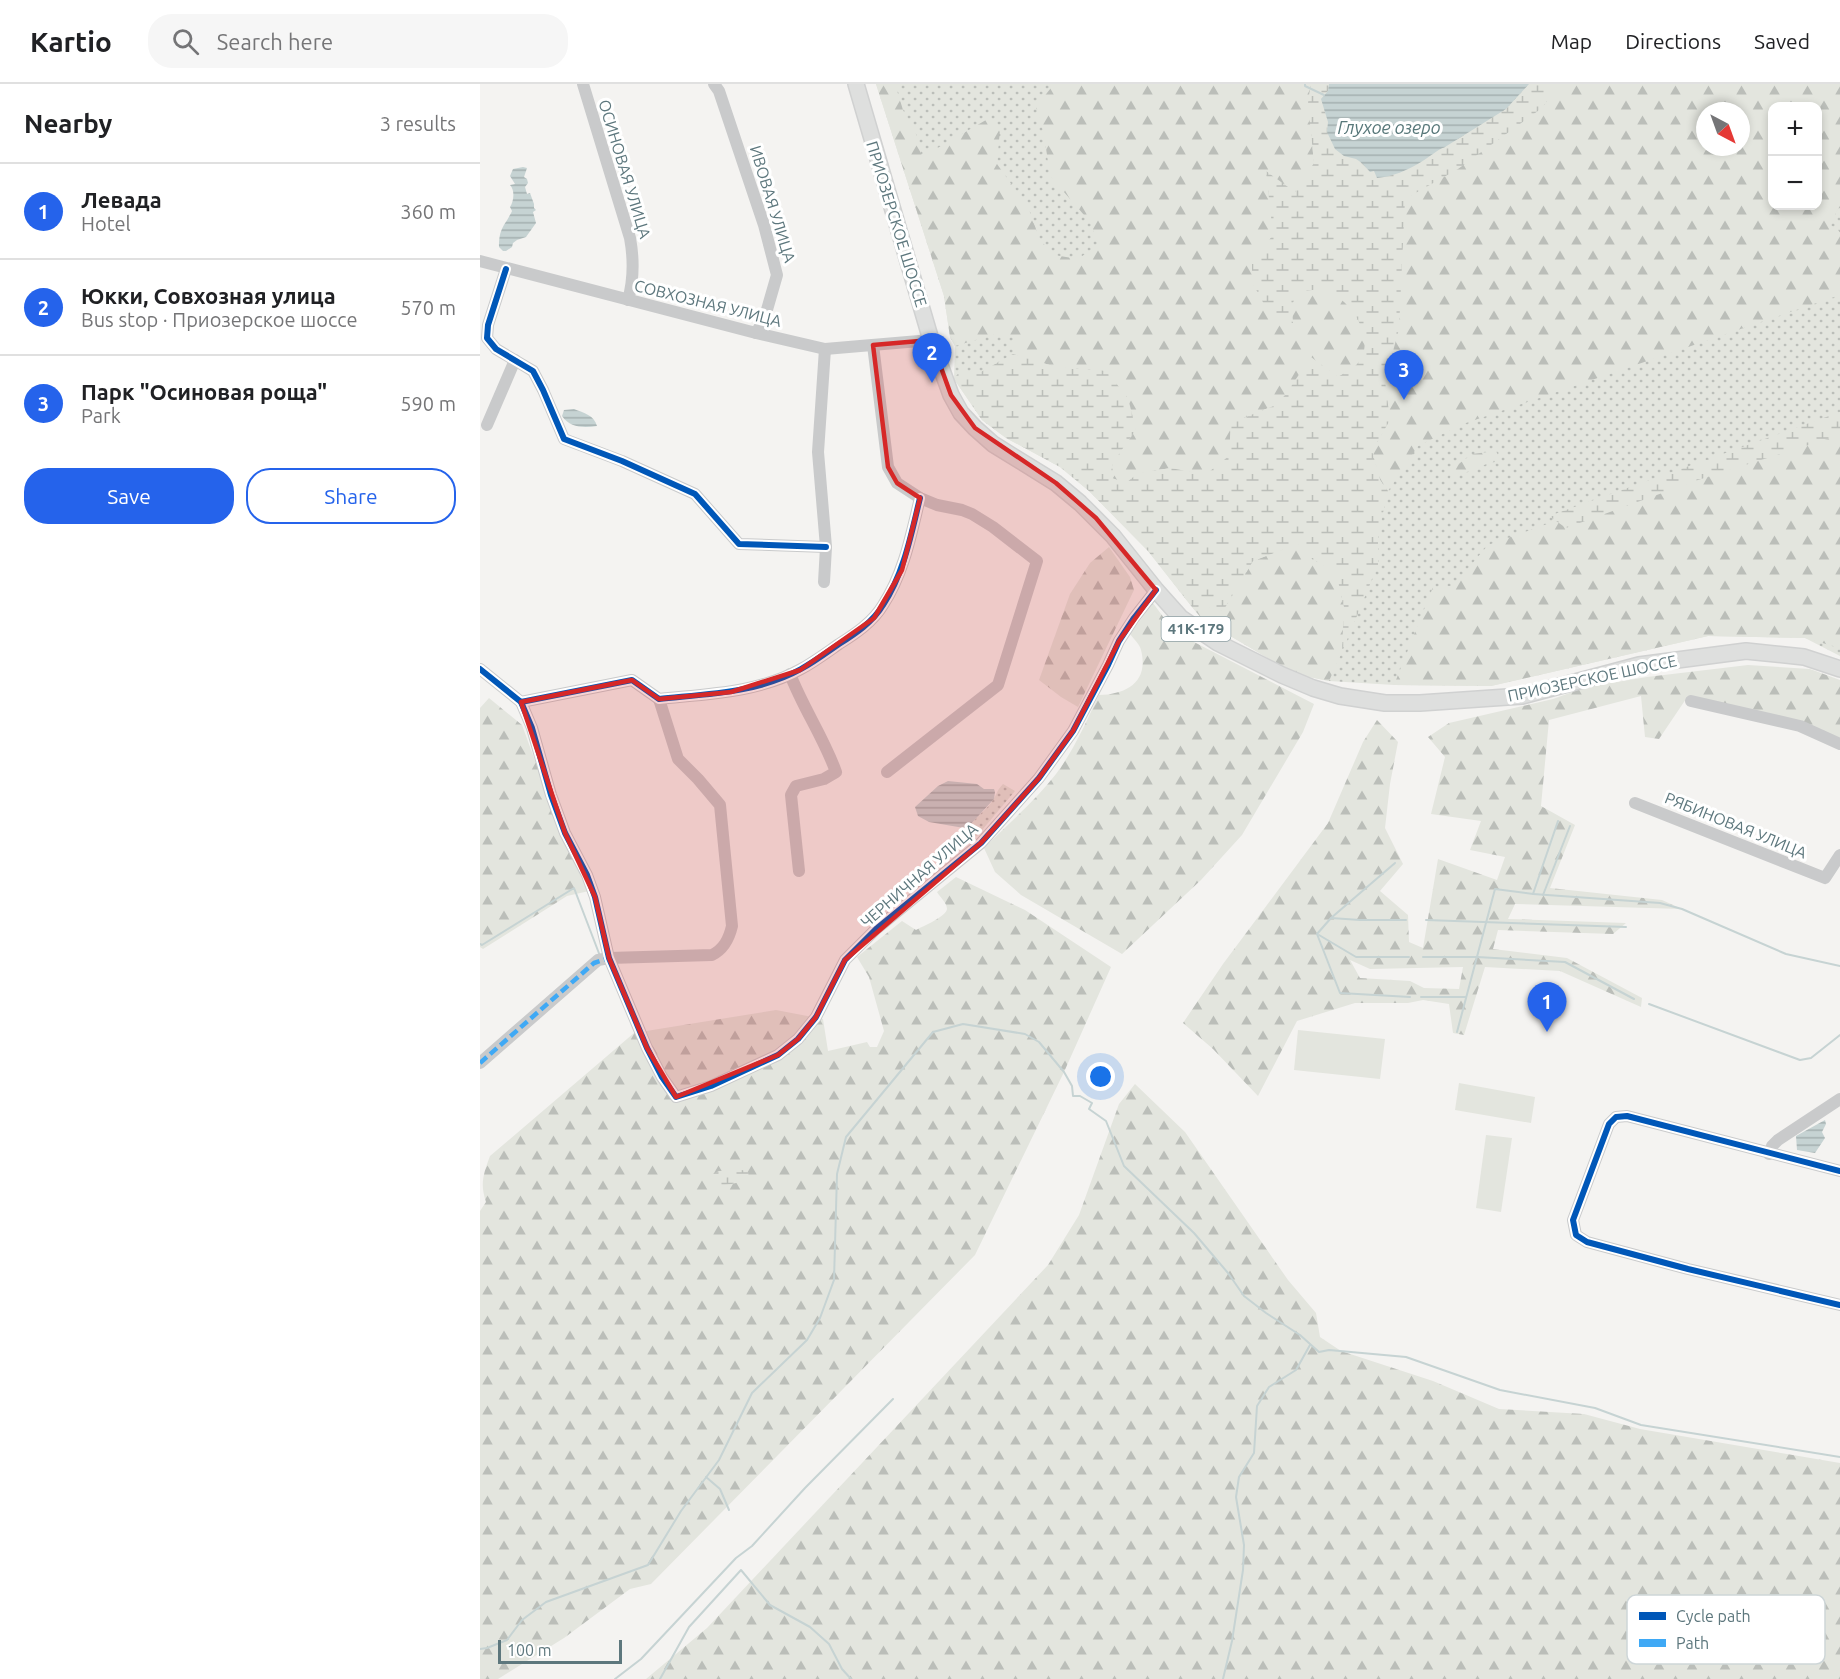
<!DOCTYPE html>
<meta charset="utf-8">
<style>
:root{--surface:#fff;--page:#f6f6f6;--text:#202124;--muted:#757577;--line:#e0e0e0;--accent:#2563eb}
body{margin:0;font-family:Ubuntu,sans-serif;background:var(--page);color:var(--text)}
.controls{position:absolute;right:18px;top:18px;display:grid;overflow:hidden;border-radius:12px;box-shadow:0 3px 9px #0003}
.controls button{width:54px;height:54px;display:grid;place-items:center;padding:0;border:0;border-bottom:2px solid var(--line);background:var(--surface);color:var(--text);font:30px sans-serif}
.compass{position:absolute;left:1216px;top:18px;width:54px;height:54px;border-radius:50%;background:var(--surface);box-shadow:0 3px 9px #0003;rotate:139deg}
.scale{position:absolute;left:18px;bottom:15px;width:124px;box-sizing:border-box;padding-left:6px;border:3px solid #5d777d;border-top:0;font-size:16px;line-height:21px;white-space:nowrap;color:#5d777d;-webkit-text-stroke:4px #fff;paint-order:stroke}
.you{position:absolute;left:621px;top:993px;width:21px;height:21px;margin:-15px;border:4px solid #fff;border-radius:50%;background:#1a73e8;box-shadow:0 0 0 9px #1a73e833}
.badge{display:grid;place-items:center;width:39px;height:39px;border-radius:50%;background:var(--accent);color:#fff;font-size:20px;font-weight:700}
.pin{position:absolute;translate:-50% -50px;filter:drop-shadow(0 2px 3px #0008)}
.pin::after{content:'';position:absolute;top:32px;width:21px;height:18px;background:inherit;clip-path:polygon(0 0,100% 0,50% 100%)}
.list{margin:0;padding:0;list-style:none}
h2{display:flex;justify-content:space-between;align-items:center;height:78px;margin:0;padding:0 24px;font-size:26px}
h2 small{font-size:20px;font-weight:400;color:var(--muted)}
.list li{display:grid;grid-template-columns:39px 1fr auto;gap:18px;align-items:center;box-sizing:border-box;height:96px;padding:0 24px;border-top:2px solid var(--line)}
.list b{display:block;font-size:22px;white-space:nowrap}
.list p{margin:0;font-size:20px;white-space:nowrap;color:var(--muted)}
.list em{font-size:20px;font-style:normal;color:var(--muted)}
.actions{display:flex;gap:12px;padding:18px 24px}
.actions a{flex:1;padding:14px 0;border:2px solid var(--accent);border-radius:24px;text-align:center;font-size:21px;color:var(--accent)}
.actions .main{background:var(--accent);color:#fff}
.icon{flex:none;width:33px;height:33px;fill:none;stroke:currentColor;stroke-width:2;stroke-linecap:round;stroke-linejoin:round}
.map{position:relative;flex:none;width:1360px;height:1595px;overflow:hidden}
header{display:flex;align-items:center;gap:36px;box-sizing:border-box;height:84px;padding:0 30px;background:var(--surface);border-bottom:2px solid var(--line)}
header strong{font-size:28px}
nav{display:flex;gap:33px;margin-inline-start:auto;font-size:21px}
.search{width:420px;height:54px;background:var(--page);display:flex;align-items:center;gap:15px;box-sizing:border-box;padding:0 21px;border-radius:24px;color:var(--muted);font-size:22px}
main{display:flex}
aside{flex:1;background:var(--surface)}
.map>svg:first-child{display:block}
</style>
<header>
<strong>Kartio</strong>
<div class="search"><svg class="icon" aria-label="search" viewBox="0 0 24 24"><circle cx="10" cy="10" r="6"/><path d="M15 15l6 6"/></svg>Search here</div>
<nav><a>Map</a><a>Directions</a><a>Saved</a></nav>
</header>
<main>
<aside>
<h2>Nearby<small>3 results</small></h2>
<ul class="list">
<li><span class="badge">1</span><div><b>Левада</b><p>Hotel</p></div><em>360 m</em></li>
<li><span class="badge">2</span><div><b>Юкки, Совхозная улица</b><p>Bus stop · Приозерское шоссе</p></div><em>570 m</em></li>
<li><span class="badge">3</span><div><b>Парк &quot;Осиновая роща&quot;</b><p>Park</p></div><em>590 m</em></li>
</ul>
<div class="actions"><a class="main">Save</a><a>Share</a></div>
</aside>
<div class="map">
<svg width="1360" height="1595" viewBox="0 0 1360 1595">
<defs>
<pattern id="green-dots" width="8" height="8" patternUnits="userSpaceOnUse" patternTransform="scale(1.5)"><rect width="8" height="8" fill="#e3e5de"/><path d="M2 2h.1M6 6h.1" fill="none" stroke="#bbbeb9" stroke-width="1.8" stroke-linecap="round"/></pattern>
<pattern id="forest-firs" width="22" height="20" patternUnits="userSpaceOnUse" patternTransform="scale(1.5)"><rect width="22" height="20" fill="#e3e5de"/><path d="M5 1l3.5 6h-7zM16 11l3.5 6h-7z" fill="#bbbeb9"/></pattern>
<pattern id="wetland-marsh" width="20" height="14" patternUnits="userSpaceOnUse" patternTransform="scale(1.5)"><rect width="20" height="14" fill="#e3e5de"/><path d="M1 5h8M5 5V1M11 12h8M15 12V8" fill="none" stroke="#bbbeb9"/></pattern>
<pattern id="water-rules" width="6" height="5" patternUnits="userSpaceOnUse" patternTransform="scale(1.5)"><rect width="6" height="5" fill="#c6d3d3"/><path d="M0 2.5h6" fill="none" stroke="#a4b0b0"/></pattern>
</defs>
<rect width="100%" height="100%" fill="#f4f3f1"/>
<g fill="url(#green-dots)" fill-rule="evenodd">
<path d="M396 0H1360V572L1325 554 1228 552 1011 602 914 601 849 597 815 590 764 560 723 536 712 523 668 467 609 407 580 383 526 354 502 336 474 295 475 262 470 253 464 212ZM1292 22H1338V122H1292ZM1225 27H1261V63H1225Z"/>
<path d="M523 700 535 707 497 752 490 755 487 752C490 734 504 730 513 716 517 710 517 706 523 700Z"/>
</g>
<g fill="url(#forest-firs)" fill-rule="evenodd">
<path d="M396 0H415L423 26 436 50 442 73 506 36 520 45 517 80 548 123 560 156 574 171 598 175 618 161 611 139 570 92 564 50 556 23 574 0H831L828 19 834 79 1062 24 1079 0H1360V122L1356 128 1355 134 1351 135V142L1357 144 1360 149V211L983 340 938 362 908 407 900 396 892 367 910 336 858 293 805 311 796 321 751 339 749 372 725 391 691 384 658 389 646 399 631 394 633 378 656 346 626 287 573 282 533 270 536 253 516 250 475 262 470 253 464 212ZM1292 22H1338V122H1292ZM1225 27H1261V63H1225Z"/>
<path d="M1360 336V564L1325 554 1228 552 1011 602 914 601 953 503 973 502 1008 461Z"/>
<path d="M1016 367 1021 377 1009 379 970 395 972 385 992 370Z"/>
<path d="M818 460 830 474 856 488 864 523 862 568 849 597 815 590 723 536 712 523H729L743 527 773 477Z"/>
<path d="M629 463 650 493 654 506 598 623 581 613 559 596 590 510 610 479Z"/>
<path d="M673 519 684 534 714 558 834 620 823 648 762 751 721 796 642 870 541 811 515 788 504 764C528 740 555 717 576 690 594 666 606 638 619 611 647 610 669 598 661 566 660 561 654 555 650 550Z"/>
<path d="M1268 581 1330 585 1360 596V655L1320 638 1208 612 1179 655 1165 653 1161 612 1069 636 1061 722 1095 741 1070 804 1182 816 1202 825 1035 820 1028 835 1146 839 1133 850 1018 846 1013 865 1087 874 1162 914 1161 923 1080 887 1005 883 984 951 973 949 969 920 943 916 928 919H875L817 937 778 1012 733 965 703 939 743 880 848 739 883 658 897 636 918 658 910 700 905 744 923 780 900 807 928 831 929 858 943 864 958 775 1017 796 1025 773 990 766 1001 737 951 730 965 673 948 653 969 639 1073 615 1106 603 1167 593ZM870 876 890 885 983 883 979 905 944 904 930 897 880 894Z"/>
<path d="M9 614 42 641 84 756 109 807 87 812 3 865 0 863V624Z"/>
<path d="M476 793 545 826 631 883 584 988 495 1171 171 1500 150 1505 84 1554 18 1595H0V1127L6 1118C0 1100 3 1091 10 1072L154 949 296 926 343 935 348 967 387 958 390 963H397L404 947 389 893 377 873 422 837 436 846C443 842 466 833 467 825 467 819 460 813 457 808Z"/>
<path d="M655 1000 705 1048 808 1196 836 1229 840 1253 861 1267 953 1297 1019 1325 1104 1330 1160 1345 1360 1379V1595H166L227 1544 568 1181 599 1131 639 1020Z"/>
</g>
<g fill="url(#wetland-marsh)">
<path d="M831 0H849L848 7 841 15 848 38 847 48 864 72C876 75 882 78 890 88H922L941 78 955 67 965 63 1026 25 1049 0H1079L1062 24 978 85 925 115 919 245 905 297 910 336 892 367 900 396 908 407 898 451V481L862 568 864 523 856 488 830 474 818 460 773 477 743 527 729 523H712L668 467 609 407 580 383 526 354 502 336 474 295 479 288 499 289 533 270 573 282 626 287 648 314 656 346 633 378 632 394 646 399 658 389 691 384 725 391 749 372 751 339 796 321 805 311 831 273 858 293C864 289 873 285 878 279 898 255 869 211 842 206 834 205 825 207 818 207L812 221 813 239 791 233 772 198V178L793 151 786 87 815 108 834 79 828 19Z"/>
<path d="M1360 328V351L1218 396 1086 444 1069 432Z"/>
<path d="M262 1086 268 1088 269 1094C260 1100 238 1103 227 1101L225 1094 239 1087Z"/>
</g>
<g fill="#e3e5de">
<path d="M818 946 905 955 900 995 814 986Z"/>
<path d="M979 999 1055 1013 1051 1039 975 1026Z"/>
<path d="M1006 1051 1032 1054 1021 1128 996 1124Z"/>
</g>
<g fill="url(#water-rules)">
<path d="M849 0H1049L1026 25 965 63C955 67 950 73 941 78 928 86 912 93 897 94L894 87 890 88 882 79 876 75 864 72 855 65 847 48 848 38 841 15 848 7Z"/>
<path d="M43 83 47 84 44 93 47 95 48 99 45 103 47 110 50 109 54 120V124L56 126 53 128 56 139 46 153 37 156 33 159 32 163 26 167H23L19 163C19 143 25 142 32 127L30 123C34 117 35 106 30 101L35 100 30 92 33 85Z"/>
<path d="M94 325C104 329 114 331 117 342 104 344 90 344 82 332L84 326Z"/>
<path d="M468 697 497 700 504 705H514L515 708 514 715 489 742 484 744 449 738 438 732 435 723 458 702Z"/>
<path d="M1345 1036 1346 1040 1342 1048 1345 1054 1335 1069 1317 1066 1316 1052Z"/>
</g>
<g fill="none" stroke-linecap="round" stroke-linejoin="round">
<g stroke="#c6d3d3" stroke-width="2">
<path d="M825 0V2L844 11"/>
<path d="M915 779 851 834 837 850 860 909 930 913"/>
<path d="M1053 810 1180 819 1202 825 1306 870 1360 882"/>
<path d="M1063 811 1090 742"/>
<path d="M851 834 880 836H926"/>
<path d="M946 836 1146 843"/>
<path d="M839 851 876 873H929"/>
<path d="M0 860 2 861 94 804 120 872"/>
<path d="M943 873H997L1085 878 1154 915"/>
<path d="M941 913H986"/>
<path d="M1169 920 1320 976 1331 974 1360 951"/>
<path d="M977 948 1015 805 1053 810 1078 737"/>
<path d="M226 1393 240 1405 249 1426"/>
<path d="M0 1565 7 1564 27 1556 42 1536 66 1518 168 1481 201 1427 239 1376 272 1309 327 1256 340 1234 354 1196 357 1090 366 1053 453 948 483 940 545 950 559 958 584 988 592 1002 593 1012H600L612 1019 609 1025 626 1037 644 1082 714 1149 748 1189 764 1212 786 1229 820 1251 839 1268 849 1266 926 1273 1020 1306 1115 1324 1161 1341 1360 1373"/>
<path d="M135 1595 161 1575 256 1474 272 1462 325 1404 413 1315"/>
<path d="M180 1595 209 1543 261 1486 290 1521 330 1543 349 1560 362 1585 371 1595"/>
<path d="M743 1595 752 1557 763 1486 764 1461 756 1413 759 1393 774 1369 777 1322 789 1303 816 1286 830 1261"/>
</g>
<defs>
<path id="major" d="M376 0 451 256 471 311 481 329 495 344 513 360 576 399 600 419 633 452 676 506 701 534 738 559 802 591 833 604 860 612 905 619H940L1042 612 1159 581 1266 567 1324 573 1360 585"/>
</defs>
<use href="#major" stroke="#d0d1d1" stroke-width="18"/>
<g stroke="#c9cacb" stroke-width="12">
<path d="M103 0 150 154C154 176 154 195 148 216"/>
<path d="M234 0 239 7 284 141 297 191 284 236 276 249"/>
<path d="M0 177 276 249 345 265 451 256"/>
<path d="M26 185 8 241 7 254 16 265 53 287 63 306 84 355 142 377 215 410 259 460 346 463"/>
<path d="M393 261 408 383 417 399 440 414 457 421 482 426 492 430 513 443 557 477 518 601 407 688"/>
<path d="M7 341 35 276"/>
<path d="M344 498 346 463 338 368 345 265"/>
<path d="M0 585 41 618 152 596 179 615C226 610 278 609 321 585 334 578 346 569 359 560 375 550 393 538 403 521 424 489 431 451 440 414"/>
<path d="M310 590C323 624 344 654 356 688L344 695 316 702 311 711 319 787"/>
<path d="M1211 617 1320 642 1360 660"/>
<path d="M41 618 52 644 71 711 85 749 107 791 115 813 129 874 167 964 182 993 196 1013 231 1002 298 971 318 955 336 933 365 876 396 845 501 759 559 694 593 647 628 581 639 557 654 534 676 506"/>
<path d="M1155 719 1345 794 1360 771"/>
<path d="M0 979 118 876 129 874 232 871C244 865 249 855 252 842L240 721 218 695 198 675 179 615"/>
<path d="M1289 1070 1292 1062 1298 1056 1360 1015"/>
<path d="M1360 1087 1147 1032 1136 1033 1129 1040 1093 1136 1096 1151 1107 1158 1208 1185 1360 1221"/>
</g>
<use href="#major" stroke="#dedfde" stroke-width="15"/>
<path stroke="#3fa9f5" stroke-width="4.5" stroke-dasharray="9 4.5" stroke-linecap="butt" d="M0 979 114 879 129 874"/>
<defs>
<g id="cycleway">
<path d="M26 185 8 241 7 254 16 265 53 287 63 306 84 355 142 377 215 410 259 460 346 463"/>
<path d="M0 585 41 618 152 596 179 615C226 610 278 609 321 585 334 578 346 569 359 560 375 550 393 538 403 521 424 489 431 451 440 414"/>
<path d="M41 618 52 644 71 711 85 749 107 791 115 813 129 874 167 964 182 993 196 1013 231 1002 298 971 318 955 336 933 365 876 396 845 501 759 559 694 593 647 628 581 639 557 654 534 676 506"/>
<path d="M1360 1087 1147 1032 1136 1033 1129 1040 1093 1136 1096 1151 1107 1158 1208 1185 1360 1221"/>
</g>
</defs>
<use href="#cycleway" stroke="#fff" stroke-width="10"/>
<use href="#cycleway" stroke="#0057b8" stroke-width="6"/>
</g>
<path fill="#d62828" fill-opacity="0.2" stroke="#d62828" stroke-width="4.5" stroke-linejoin="round" d="M451 256 471 311 495 344 576 399 616 434 676 506 639 557 593 647 559 694 501 759 365 876 336 933 318 955 298 971 196 1013 167 964 129 874 115 813 85 749 41 618 152 596 179 615 251 608 320 586 394 534 422 486 440 414 417 399 408 383 393 261Z"/>
<g text-anchor="middle" stroke-width="6" stroke-linejoin="round" paint-order="stroke">
<rect fill="#fff" stroke="#8ea0a4" stroke-width="1.5" x="681.5" y="533" width="69" height="24" rx="4.5"/>
<g font-size="15" font-weight="bold" fill="#5d777d">
<text x="716" y="550">41К-179</text>
</g>
<g font-size="16" fill="#5d777d" stroke="#fff">
<text transform="translate(145 85) rotate(73)" y="6">ОСИНОВАЯ УЛИЦА</text>
<text transform="translate(293 120) rotate(73)" y="6">ИВОВАЯ УЛИЦА</text>
<text transform="translate(417 140) rotate(73)" y="6">ПРИОЗЕРСКОЕ ШОССЕ</text>
<text transform="translate(228 219) rotate(14)" y="6">СОВХОЗНАЯ УЛИЦА</text>
<text transform="translate(1112 594) rotate(-12)" y="6">ПРИОЗЕРСКОЕ ШОССЕ</text>
<text transform="translate(1256 741) rotate(22)" y="6">РЯБИНОВАЯ УЛИЦА</text>
<text transform="translate(439 791) rotate(-41)" y="6">ЧЕРНИЧНАЯ УЛИЦА</text>
</g>
<g font-size="18" font-style="italic" fill="#58787a" stroke="#fff">
<text x="909" y="50">Глухое озеро</text>
</g>
</g>
<rect x="1147" y="1511" width="198" height="69" rx="9" fill="#fff" stroke="#ced6d8" stroke-width="1.5"/>
<rect x="1159" y="1528" width="27" height="8" fill="#0057b8"/>
<rect x="1159" y="1555" width="27" height="8" fill="#3fa9f5"/>
<g font-size="16" fill="#5d777d">
<text x="1196" y="1538">Cycle path</text>
<text x="1196" y="1565">Path</text>
</g>
</svg>
<div class="controls">
<button>+</button>
<button>−</button>
</div>
<svg class="compass" viewBox="-18 -18 36 36"><path d="M0-13l5 13h-10z" fill="#e53935"/><path d="M0 13l5-13h-10z" fill="#757577"/></svg>
<div class="scale">100 m</div>
<div class="you"></div>
<div class="pin badge" style="left:1067px;top:948px">1</div>
<div class="pin badge" style="left:452px;top:299px">2</div>
<div class="pin badge" style="left:924px;top:316px">3</div>
</div>
</main>
